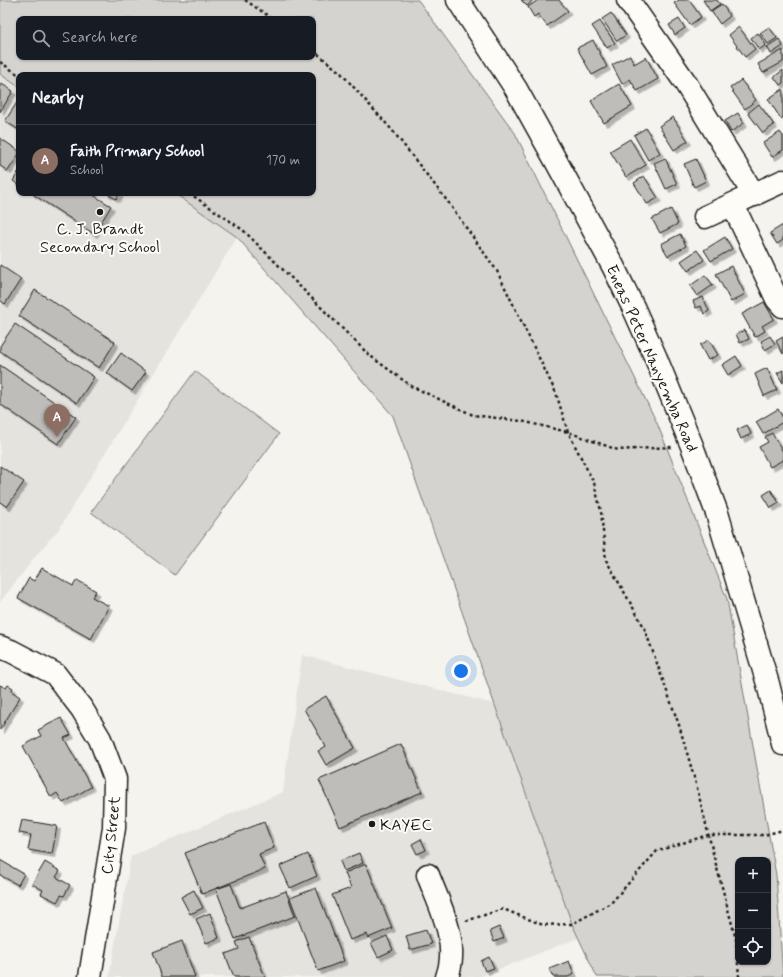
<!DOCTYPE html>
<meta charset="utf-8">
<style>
:root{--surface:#171b24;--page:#242831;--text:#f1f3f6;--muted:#9ea1a6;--line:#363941;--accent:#b45309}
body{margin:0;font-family:Mynerve,sans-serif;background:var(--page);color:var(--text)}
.controls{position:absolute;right:12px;bottom:12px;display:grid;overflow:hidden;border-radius:8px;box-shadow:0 1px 3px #0004}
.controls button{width:36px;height:36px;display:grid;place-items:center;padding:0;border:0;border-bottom:1px solid var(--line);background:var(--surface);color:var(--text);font:20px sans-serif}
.you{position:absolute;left:461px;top:671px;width:14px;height:14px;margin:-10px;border:3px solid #fff;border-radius:50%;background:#1a73e8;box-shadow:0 0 0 6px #1a73e833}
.badge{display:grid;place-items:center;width:26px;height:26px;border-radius:50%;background:var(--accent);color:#fff;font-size:13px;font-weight:700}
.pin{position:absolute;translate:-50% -33px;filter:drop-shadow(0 1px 2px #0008)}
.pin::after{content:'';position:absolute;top:21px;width:14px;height:12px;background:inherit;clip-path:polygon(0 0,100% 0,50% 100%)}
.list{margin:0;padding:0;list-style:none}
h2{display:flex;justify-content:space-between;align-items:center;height:52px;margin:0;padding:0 16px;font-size:17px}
h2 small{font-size:13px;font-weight:400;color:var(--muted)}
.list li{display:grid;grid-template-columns:26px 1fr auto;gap:12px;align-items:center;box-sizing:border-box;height:72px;padding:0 16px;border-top:1px solid var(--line)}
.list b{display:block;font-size:15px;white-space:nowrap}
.list p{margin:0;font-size:13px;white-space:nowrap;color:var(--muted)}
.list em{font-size:13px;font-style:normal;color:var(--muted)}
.icon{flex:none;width:22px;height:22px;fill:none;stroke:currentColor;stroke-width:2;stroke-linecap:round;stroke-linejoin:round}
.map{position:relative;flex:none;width:783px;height:977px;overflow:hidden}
.search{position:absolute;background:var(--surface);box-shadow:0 1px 3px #0004;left:16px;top:16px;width:300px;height:44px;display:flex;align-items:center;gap:10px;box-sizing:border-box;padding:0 14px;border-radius:8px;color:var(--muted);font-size:15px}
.panel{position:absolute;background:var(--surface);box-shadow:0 1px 3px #0004;left:16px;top:72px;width:300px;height:124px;border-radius:8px}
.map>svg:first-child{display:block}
</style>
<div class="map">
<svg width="783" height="977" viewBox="0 0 783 977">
<defs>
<filter id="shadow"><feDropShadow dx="3.5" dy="3.5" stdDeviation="0" flood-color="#0004"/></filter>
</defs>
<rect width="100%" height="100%" fill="#f4f3ee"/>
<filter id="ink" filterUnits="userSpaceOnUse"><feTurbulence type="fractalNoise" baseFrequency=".025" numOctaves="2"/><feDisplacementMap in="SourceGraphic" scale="8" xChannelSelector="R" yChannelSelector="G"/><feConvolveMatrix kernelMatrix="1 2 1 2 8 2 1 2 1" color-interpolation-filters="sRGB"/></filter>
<g filter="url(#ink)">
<g fill="#e4e3de">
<path d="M0 74 19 87V193H174L237 237 59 529 38 553 0 602Z"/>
<path d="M302 655 494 704 572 924 578 938 479 977H109L131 856 283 792Z"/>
</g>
<g fill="#d4d3cf" stroke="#787876" fill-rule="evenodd">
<path d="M0 0H418L515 133 657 423 727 599 776 875 783 977H597L572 924 393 416 237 237 174 193H313V75H19V87L0 74ZM19 19H313V57H19ZM738 860H768V962H738Z"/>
<path d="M195 371 279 434 175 575 91 512Z"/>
</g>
<g fill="#bebdba" stroke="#1c1c1c" filter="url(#shadow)">
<path d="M521 0H533L527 6Z"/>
<path d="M538 0H559L568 11 547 26 538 14 534 17 528 7Z"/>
<path d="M679 0H689L701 17 690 25 674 3Z"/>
<path d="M703 0H717L720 4 710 11Z"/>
<path d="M722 4 730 16 720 24 711 11Z"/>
<path d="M611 13 626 35 617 41 602 19Z"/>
<path d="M679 19 685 28 675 35 669 25Z"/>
<path d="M600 21 615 43 607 48 592 26Z"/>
<path d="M739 27 755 49 745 57 729 35Z"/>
<path d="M769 27 777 38 768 44 760 33Z"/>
<path d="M758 33 766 45 759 50 751 38Z"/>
<path d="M779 39 783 46 771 54 767 47Z"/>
<path d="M593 40 607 67 592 75 577 48Z"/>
<path d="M783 50V62L763 73 758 64Z"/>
<path d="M630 55 634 64 646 57 658 79 637 91 630 79 622 84 612 65Z"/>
<path d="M783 70V83L780 85 774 77Z"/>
<path d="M741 80 756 100 745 109 730 88Z"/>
<path d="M0 83 13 91 0 112Z"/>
<path d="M619 84 632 106 604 123 591 101Z"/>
<path d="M783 89V117L781 119 768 99Z"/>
<path d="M18 101 19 102V130L5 121Z"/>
<path d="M759 104 774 125 763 133 748 113Z"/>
<path d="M738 113 744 123 731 132 725 121Z"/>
<path d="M673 117 688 141 674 150 659 126Z"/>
<path d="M646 128 660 153 648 160 634 135Z"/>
<path d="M780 132 783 136V150L772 157 763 143Z"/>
<path d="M0 138 19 151V154L8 171 0 166Z"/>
<path d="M630 139 646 165 626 177 610 151Z"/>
<path d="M665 158 677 184 666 189 654 163Z"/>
<path d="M696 159 706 181 694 187 684 164Z"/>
<path d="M19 171V185L13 181Z"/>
<path d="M644 176 658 198 647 204 634 183Z"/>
<path d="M31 193H90L111 206 94 234Z"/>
<path d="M106 193H120L116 199Z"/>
<path d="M671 209 678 224 660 233 652 219Z"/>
<path d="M783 225V240L777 244 770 233Z"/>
<path d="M680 234 686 246 668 256 661 244Z"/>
<path d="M725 237 732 249 711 261 704 250Z"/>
<path d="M697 250 704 260 688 271 681 261Z"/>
<path d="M0 265 21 279 5 304 0 300Z"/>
<path d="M731 266 745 294 731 302 716 274Z"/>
<path d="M705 275 713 285 697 296 690 286Z"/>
<path d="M35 290 115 342 99 368 19 316Z"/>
<path d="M703 297 709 311 704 314 701 306 696 308 693 301Z"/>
<path d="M764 302 774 319 762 326 765 331 755 337 742 314Z"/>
<path d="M15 324 94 377 77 403 0 351V346Z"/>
<path d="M745 330 749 339 740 343 736 334Z"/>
<path d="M770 336 775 344 765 350 761 341Z"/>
<path d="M783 337V354L776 341Z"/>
<path d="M709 340 718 355 708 360 700 345Z"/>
<path d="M121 353 146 372 132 391 107 373Z"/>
<path d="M736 356 742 366 728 375 722 365Z"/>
<path d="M0 365 76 417 58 444 0 404Z"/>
<path d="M767 368 777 390 764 396 755 374Z"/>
<path d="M783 370V383L777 373Z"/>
<path d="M778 409 783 418V422L763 434 756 422Z"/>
<path d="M747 425 751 434 741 439 737 430Z"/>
<path d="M772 433 783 452V460L770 467 759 447 768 442 765 437Z"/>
<path d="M0 466 24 482 7 507 0 502Z"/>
<path d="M771 490 779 503 771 508 763 495Z"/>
<path d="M42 568 73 586 77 580 96 591 92 597 109 606 91 639 18 598 29 578 34 581Z"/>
<path d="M0 685 6 688 8 685 13 688 11 691 20 697 0 730Z"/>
<path d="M326 696 355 748 326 765 318 751 326 747 304 709Z"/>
<path d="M61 718 71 735 64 738 91 787 63 803 57 793 51 797 23 746 41 736 38 730Z"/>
<path d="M401 744 422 792 340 827 319 780Z"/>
<path d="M22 820 57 826 52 854 28 850 31 835 19 833Z"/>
<path d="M264 822 274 848 259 854 265 869 202 894 185 853Z"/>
<path d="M421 839 426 850 417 854 412 844Z"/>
<path d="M359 853 363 863 344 871 340 861Z"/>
<path d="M308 854 317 876 290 888 280 866Z"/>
<path d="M0 860 24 874 18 885 0 875Z"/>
<path d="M45 862 60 871 56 877 70 885 64 896 61 895 57 902 41 894 43 890 32 884Z"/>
<path d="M366 864 392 928 368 938 367 934 350 940 332 895 351 888 345 873Z"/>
<path d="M231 884 240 908 286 891 295 916 235 939 216 889Z"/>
<path d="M316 888 344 961 318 971 290 898Z"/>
<path d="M194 890 203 908 190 914 181 897Z"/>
<path d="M210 913 219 938 206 943 196 919Z"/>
<path d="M499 927 504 938 494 942 490 931Z"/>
<path d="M426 930 431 944 410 950 406 936Z"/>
<path d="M387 936 393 950 378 957 371 943Z"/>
<path d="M249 937 265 977H234L225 954 239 949 236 942Z"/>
<path d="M182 941 195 977H162L153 952Z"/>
<path d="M489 957 494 968 485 971 481 961Z"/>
<path d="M569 961 574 974 568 977H553L549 969Z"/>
</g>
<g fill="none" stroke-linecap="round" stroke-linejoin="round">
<defs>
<g id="minor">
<path d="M628 0 685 82 754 195"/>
<path d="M733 205 777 299 783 306"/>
<path d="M705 217 783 181"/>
<path d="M0 647 11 651 55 674 82 709 100 739 115 779 114 828 90 977"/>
<path d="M428 875C440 907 460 942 447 977"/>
</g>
<path id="major" d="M458 0 516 89 556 161 613 266 634 309 655 356 692 446 717 513 768 684 783 744"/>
</defs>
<use href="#minor" stroke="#1c1c1c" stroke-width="25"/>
<use href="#major" stroke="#1c1c1c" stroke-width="25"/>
<g stroke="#1c1c1c" stroke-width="2.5" stroke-dasharray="3 3" stroke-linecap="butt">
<path d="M245 0 273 19"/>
<path d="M313 50 341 73 392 130 448 202 497 271 556 393 568 432 594 483 601 511 606 560 644 627 679 725 696 784 715 861 736 939 739 977"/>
<path d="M0 62 19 75"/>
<path d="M189 193 243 230 369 355 411 386 473 415 521 421 568 432 618 450 672 447"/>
<path d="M466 921 503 909 543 925 572 924 611 903 657 851 708 835H764L783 830"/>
</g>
<use href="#minor" stroke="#fdfcf7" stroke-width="22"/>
<use href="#major" stroke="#fdfcf7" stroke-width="22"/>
</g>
</g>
<g fill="#1c1c1c" stroke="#fdfcf7" stroke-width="1.5">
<circle cx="100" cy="212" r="4"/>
<circle cx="372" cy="824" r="4"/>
</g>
<g text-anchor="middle" stroke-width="4" stroke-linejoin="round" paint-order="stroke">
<g font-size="16" fill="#1c1c1c" stroke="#fdfcf7">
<text x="100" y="234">C. J. Brandt<tspan x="100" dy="18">Secondary School</tspan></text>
<text x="380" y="830" text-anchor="start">KAYEC</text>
</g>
<g font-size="16" fill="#1c1c1c" stroke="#fdfcf7">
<text transform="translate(653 358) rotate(66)" y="6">Eneas Peter Nanyemba Road</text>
<text transform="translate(110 835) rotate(-84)" y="6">City Street</text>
</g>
</g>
</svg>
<div class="controls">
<button>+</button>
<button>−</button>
<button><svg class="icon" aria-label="locate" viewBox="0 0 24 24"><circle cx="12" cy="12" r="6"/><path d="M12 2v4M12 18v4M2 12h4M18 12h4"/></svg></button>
</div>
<div class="you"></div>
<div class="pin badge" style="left:57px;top:437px;background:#8d6e63">A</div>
<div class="search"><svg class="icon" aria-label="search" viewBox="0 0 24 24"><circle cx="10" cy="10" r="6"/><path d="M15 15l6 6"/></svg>Search here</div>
<section class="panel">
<h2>Nearby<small></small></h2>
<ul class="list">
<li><span class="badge" style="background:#8d6e63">A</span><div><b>Faith Primary School</b><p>School</p></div><em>170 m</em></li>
</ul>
</section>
</div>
